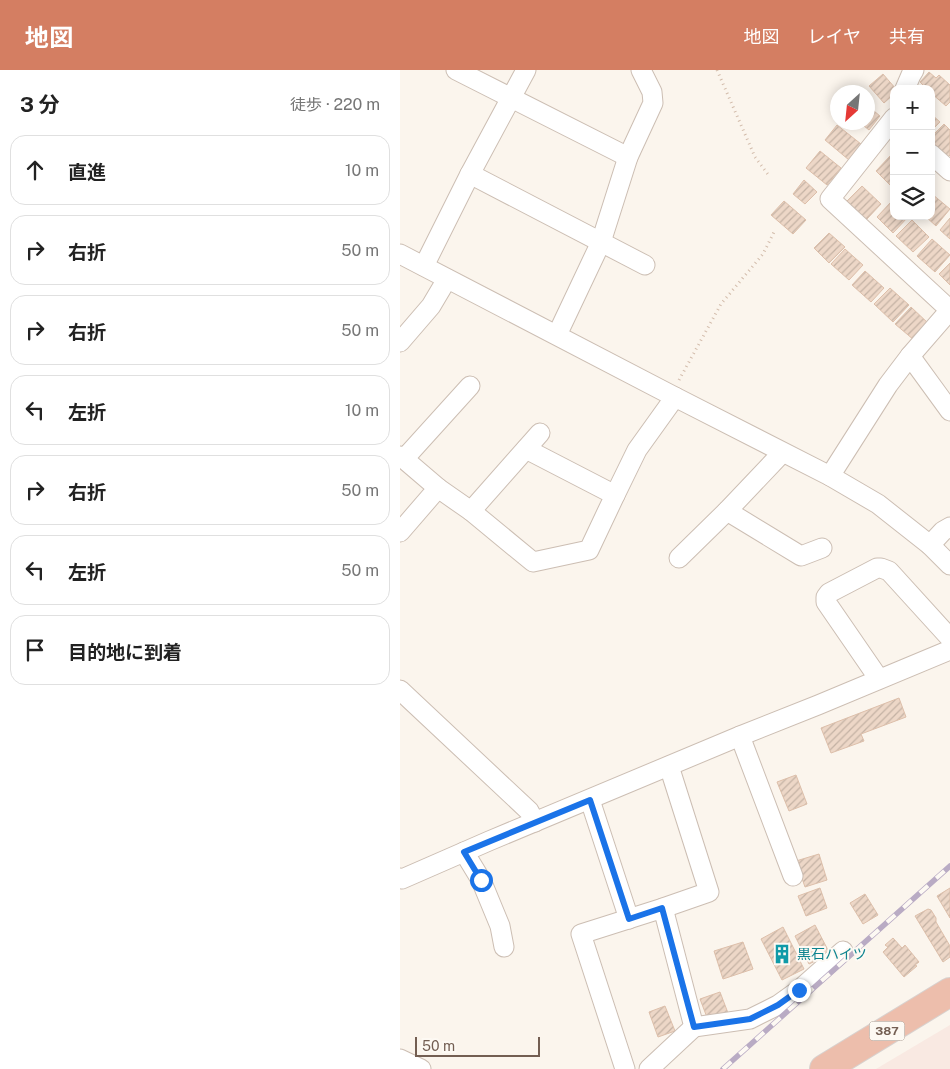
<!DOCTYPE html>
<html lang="ja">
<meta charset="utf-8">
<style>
:root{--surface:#fff;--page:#f2f2f2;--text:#222;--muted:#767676;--line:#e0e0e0;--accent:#d47e62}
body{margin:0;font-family:"Public Sans","Noto Sans JP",sans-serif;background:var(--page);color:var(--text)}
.controls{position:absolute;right:15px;top:15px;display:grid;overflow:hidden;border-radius:10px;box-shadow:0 2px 12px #0003}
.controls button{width:45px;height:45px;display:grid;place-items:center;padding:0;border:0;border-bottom:1px solid var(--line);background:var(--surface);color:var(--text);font:25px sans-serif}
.compass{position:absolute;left:430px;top:15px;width:45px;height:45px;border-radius:50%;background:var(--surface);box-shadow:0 2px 12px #0003;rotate:207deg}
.scale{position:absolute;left:15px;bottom:12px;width:125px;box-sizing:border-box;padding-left:5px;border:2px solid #735e52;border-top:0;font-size:14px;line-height:18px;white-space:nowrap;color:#735e52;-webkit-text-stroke:4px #fdf9f3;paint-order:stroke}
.stop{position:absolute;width:15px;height:15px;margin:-11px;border:4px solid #1a73e8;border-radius:50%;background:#fff}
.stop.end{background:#1a73e8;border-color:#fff;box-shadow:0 1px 5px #0008}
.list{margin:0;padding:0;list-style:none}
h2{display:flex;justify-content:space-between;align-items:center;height:65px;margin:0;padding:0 20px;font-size:21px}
h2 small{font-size:16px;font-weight:400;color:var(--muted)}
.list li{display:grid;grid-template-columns:32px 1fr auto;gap:15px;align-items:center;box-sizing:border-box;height:70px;margin:0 10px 10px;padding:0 10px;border:1px solid var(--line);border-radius:15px}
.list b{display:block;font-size:19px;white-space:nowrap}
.list em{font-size:16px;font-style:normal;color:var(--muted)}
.icon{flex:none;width:28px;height:28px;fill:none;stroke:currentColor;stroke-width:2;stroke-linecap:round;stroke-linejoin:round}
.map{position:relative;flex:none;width:550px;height:999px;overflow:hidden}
header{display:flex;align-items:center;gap:30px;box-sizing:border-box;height:70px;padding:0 25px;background:var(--accent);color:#fff}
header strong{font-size:24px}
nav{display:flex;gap:28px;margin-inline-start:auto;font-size:18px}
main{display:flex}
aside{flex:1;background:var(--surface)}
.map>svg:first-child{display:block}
</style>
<header>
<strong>地図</strong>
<nav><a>地図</a><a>レイヤ</a><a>共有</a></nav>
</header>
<main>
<aside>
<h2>3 分<small>徒歩 · 220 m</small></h2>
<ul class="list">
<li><svg class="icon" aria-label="ahead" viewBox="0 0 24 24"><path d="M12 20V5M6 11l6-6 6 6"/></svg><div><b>直進</b></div><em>10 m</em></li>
<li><svg class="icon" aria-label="right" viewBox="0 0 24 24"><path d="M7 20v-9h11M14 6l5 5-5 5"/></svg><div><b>右折</b></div><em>50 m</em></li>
<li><svg class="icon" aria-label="right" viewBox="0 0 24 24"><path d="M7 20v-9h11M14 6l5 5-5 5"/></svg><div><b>右折</b></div><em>50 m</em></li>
<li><svg class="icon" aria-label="left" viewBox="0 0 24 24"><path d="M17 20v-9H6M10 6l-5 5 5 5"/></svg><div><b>左折</b></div><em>10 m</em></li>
<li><svg class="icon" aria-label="right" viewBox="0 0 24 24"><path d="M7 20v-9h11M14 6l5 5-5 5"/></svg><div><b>右折</b></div><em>50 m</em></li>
<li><svg class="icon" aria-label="left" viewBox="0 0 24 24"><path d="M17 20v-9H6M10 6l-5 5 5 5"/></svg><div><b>左折</b></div><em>50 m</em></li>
<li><svg class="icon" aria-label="arrive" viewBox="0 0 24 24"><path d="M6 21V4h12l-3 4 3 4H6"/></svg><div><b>目的地に到着</b></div></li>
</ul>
</aside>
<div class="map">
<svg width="550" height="999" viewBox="0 0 550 999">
<defs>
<pattern id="building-hatch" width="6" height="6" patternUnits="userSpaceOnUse" patternTransform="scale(1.25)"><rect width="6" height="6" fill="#edd7c7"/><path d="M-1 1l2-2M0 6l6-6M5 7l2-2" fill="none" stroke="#c4b2a4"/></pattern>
</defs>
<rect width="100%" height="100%" fill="#fbf5ed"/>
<path fill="#f9e9e2" d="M550 955V999H476Z"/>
<g fill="url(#building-hatch)" stroke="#ddbfaa">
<path d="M529 2 536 8 539 5 550 15V32L546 36 531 23V19H527L520 12Z"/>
<path d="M483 4 496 19H494V24L484 33 469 16Z"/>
<path d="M468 36 480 46 469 60 459 52H468Z"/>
<path d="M531 44 540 52 531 61Z"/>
<path d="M544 54 550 60V85L548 87 531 71V67Z"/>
<path d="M437 55 461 74 449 90 425 70Z"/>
<path d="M420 81 441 98 427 115 406 98Z"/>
<path d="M491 85 494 88V115L492 117 476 101Z"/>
<path d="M404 110 417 122 405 134 393 124Z"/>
<path d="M462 116 481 134 466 150 447 131Z"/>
<path d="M532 124 550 139 536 156 525 146H531Z"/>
<path d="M384 131 406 150 393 164 371 145Z"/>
<path d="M492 131 494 133V146L508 147 493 163 477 147Z"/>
<path d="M550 148V169L540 160Z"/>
<path d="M512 150 529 167 513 182 496 166Z"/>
<path d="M429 163 445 177 429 193 414 178Z"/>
<path d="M532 169 550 185 535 202 517 186Z"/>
<path d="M445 179 463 195 449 210 431 194Z"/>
<path d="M550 193V215L539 204Z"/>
<path d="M465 201 484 218 471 232 452 215Z"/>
<path d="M490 218 509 235 493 252 474 234Z"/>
<path d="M511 237 529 254 514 270 495 254Z"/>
<path d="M499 628 506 647 461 664 464 671 431 683 421 658Z"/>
<path d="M396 705 407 734 389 741 377 712Z"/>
<path d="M419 784 427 810 405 817 396 791Z"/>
<path d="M420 818 427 838 406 846 398 826Z"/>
<path d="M550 818V848L537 826Z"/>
<path d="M465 824 478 845 463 854 450 833Z"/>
<path d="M528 839 531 840 536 848V852L550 876V887L543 892 515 846Z"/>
<path d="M415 855 430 884 409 894 395 866Z"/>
<path d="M383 857 404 899 382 910 361 869Z"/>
<path d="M493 868 502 878 505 875 519 892 515 895 517 896 504 907 483 882 488 877 485 875Z"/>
<path d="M343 872 353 899 323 909 314 881Z"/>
<path d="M320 922 328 943 308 950 300 929Z"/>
<path d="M265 936 275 961 258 967 249 942Z"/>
</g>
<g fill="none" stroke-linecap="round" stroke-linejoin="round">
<defs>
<g id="minor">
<path d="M56 0 228 87"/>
<path d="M505 19 511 5 514 0"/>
<path d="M494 48 430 129 550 240"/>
<path d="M531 84 550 101"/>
<path d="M70 104 245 195"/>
<path d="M0 184 275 327 430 406 478 434 530 475 550 495"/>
<path d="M24 196 70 104 126 0"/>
<path d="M157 265 201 172 228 87 253 33 252 22 241 0"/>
<path d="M0 272 31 236 47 209"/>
<path d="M510 286 550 341"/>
<path d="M0 386 4 389 70 316"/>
<path d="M430 406 488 315 510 286 550 240"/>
<path d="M38 418 71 441 140 363"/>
<path d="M215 425 237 380 275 327"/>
<path d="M71 441 133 492 189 480 215 425 126 379"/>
<path d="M327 441 401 486 422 478"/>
<path d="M0 462 38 418 4 389"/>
<path d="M530 475 543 461 550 457"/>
<path d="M279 488 327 441 382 383"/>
<path d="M479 609 426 532V527L429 523 477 498H481L489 501 550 568"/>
<path d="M0 620 129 741 135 752"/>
<path d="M340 666 393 806"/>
<path d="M190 730 229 849"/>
<path d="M64 782 81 810 100 856 104 877"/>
<path d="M0 808 2 809 89 771 340 666 418 635 550 580"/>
<path d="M263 838 309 822 269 696"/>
<path d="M294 957 350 949 378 935 399 920 443 881"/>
<path d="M0 989 21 999"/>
<path d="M225 999 181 864 263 838 294 957 249 999"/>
</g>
<path id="highway" d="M424 999 550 922"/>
</defs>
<use href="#minor" stroke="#ccbeb3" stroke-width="21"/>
<use href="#highway" stroke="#d8d2cf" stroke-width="30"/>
<g stroke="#d2bbaa" stroke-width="3" stroke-dasharray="1 4" stroke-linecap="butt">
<path d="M317 0 355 87 370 107"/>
<path d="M279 310 321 234 363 184 375 160"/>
</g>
<use href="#minor" stroke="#fff" stroke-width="19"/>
<use href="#highway" stroke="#edbeac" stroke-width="28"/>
<defs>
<path id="rail" d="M323 999 550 796"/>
</defs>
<use href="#rail" stroke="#b9abc4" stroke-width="5.5"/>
<use href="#rail" stroke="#fdf9f3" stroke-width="4" stroke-dasharray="11" stroke-linecap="butt"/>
</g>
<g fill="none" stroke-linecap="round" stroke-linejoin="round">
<path stroke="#1a73e8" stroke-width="6" d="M81 810 64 782 190 730 229 849 262 838 294 957 350 949 378 935 399 920"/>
</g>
<defs>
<symbol id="building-bare" viewBox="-9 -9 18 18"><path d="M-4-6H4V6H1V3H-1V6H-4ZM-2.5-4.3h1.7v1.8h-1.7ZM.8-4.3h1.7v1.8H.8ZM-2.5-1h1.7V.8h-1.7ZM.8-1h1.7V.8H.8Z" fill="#0f9aa8" stroke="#fdf9f3" stroke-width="2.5" paint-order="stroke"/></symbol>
</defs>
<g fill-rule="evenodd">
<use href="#building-bare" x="368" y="870" width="28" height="28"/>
</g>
<g text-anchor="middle" stroke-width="4" stroke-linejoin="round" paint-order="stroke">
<rect fill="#fdf9f3" stroke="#9c8c82" stroke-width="1" x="469.5" y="951.5" width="35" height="19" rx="4"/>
<g font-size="12" font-weight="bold" fill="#735e52">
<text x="487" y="965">387</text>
</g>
<g font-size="14" fill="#0d838f" stroke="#fdf9f3" text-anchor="start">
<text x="397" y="889">黒石ハイツ</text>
</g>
</g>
</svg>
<div class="controls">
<button>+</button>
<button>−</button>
<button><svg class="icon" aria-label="layers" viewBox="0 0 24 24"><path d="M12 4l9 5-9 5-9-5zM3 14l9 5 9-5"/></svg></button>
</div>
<svg class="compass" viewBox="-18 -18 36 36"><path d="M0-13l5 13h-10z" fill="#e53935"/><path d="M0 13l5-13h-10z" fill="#767676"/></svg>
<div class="scale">50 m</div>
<div class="stop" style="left:81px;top:810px"></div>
<div class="stop end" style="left:399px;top:920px"></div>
</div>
</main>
